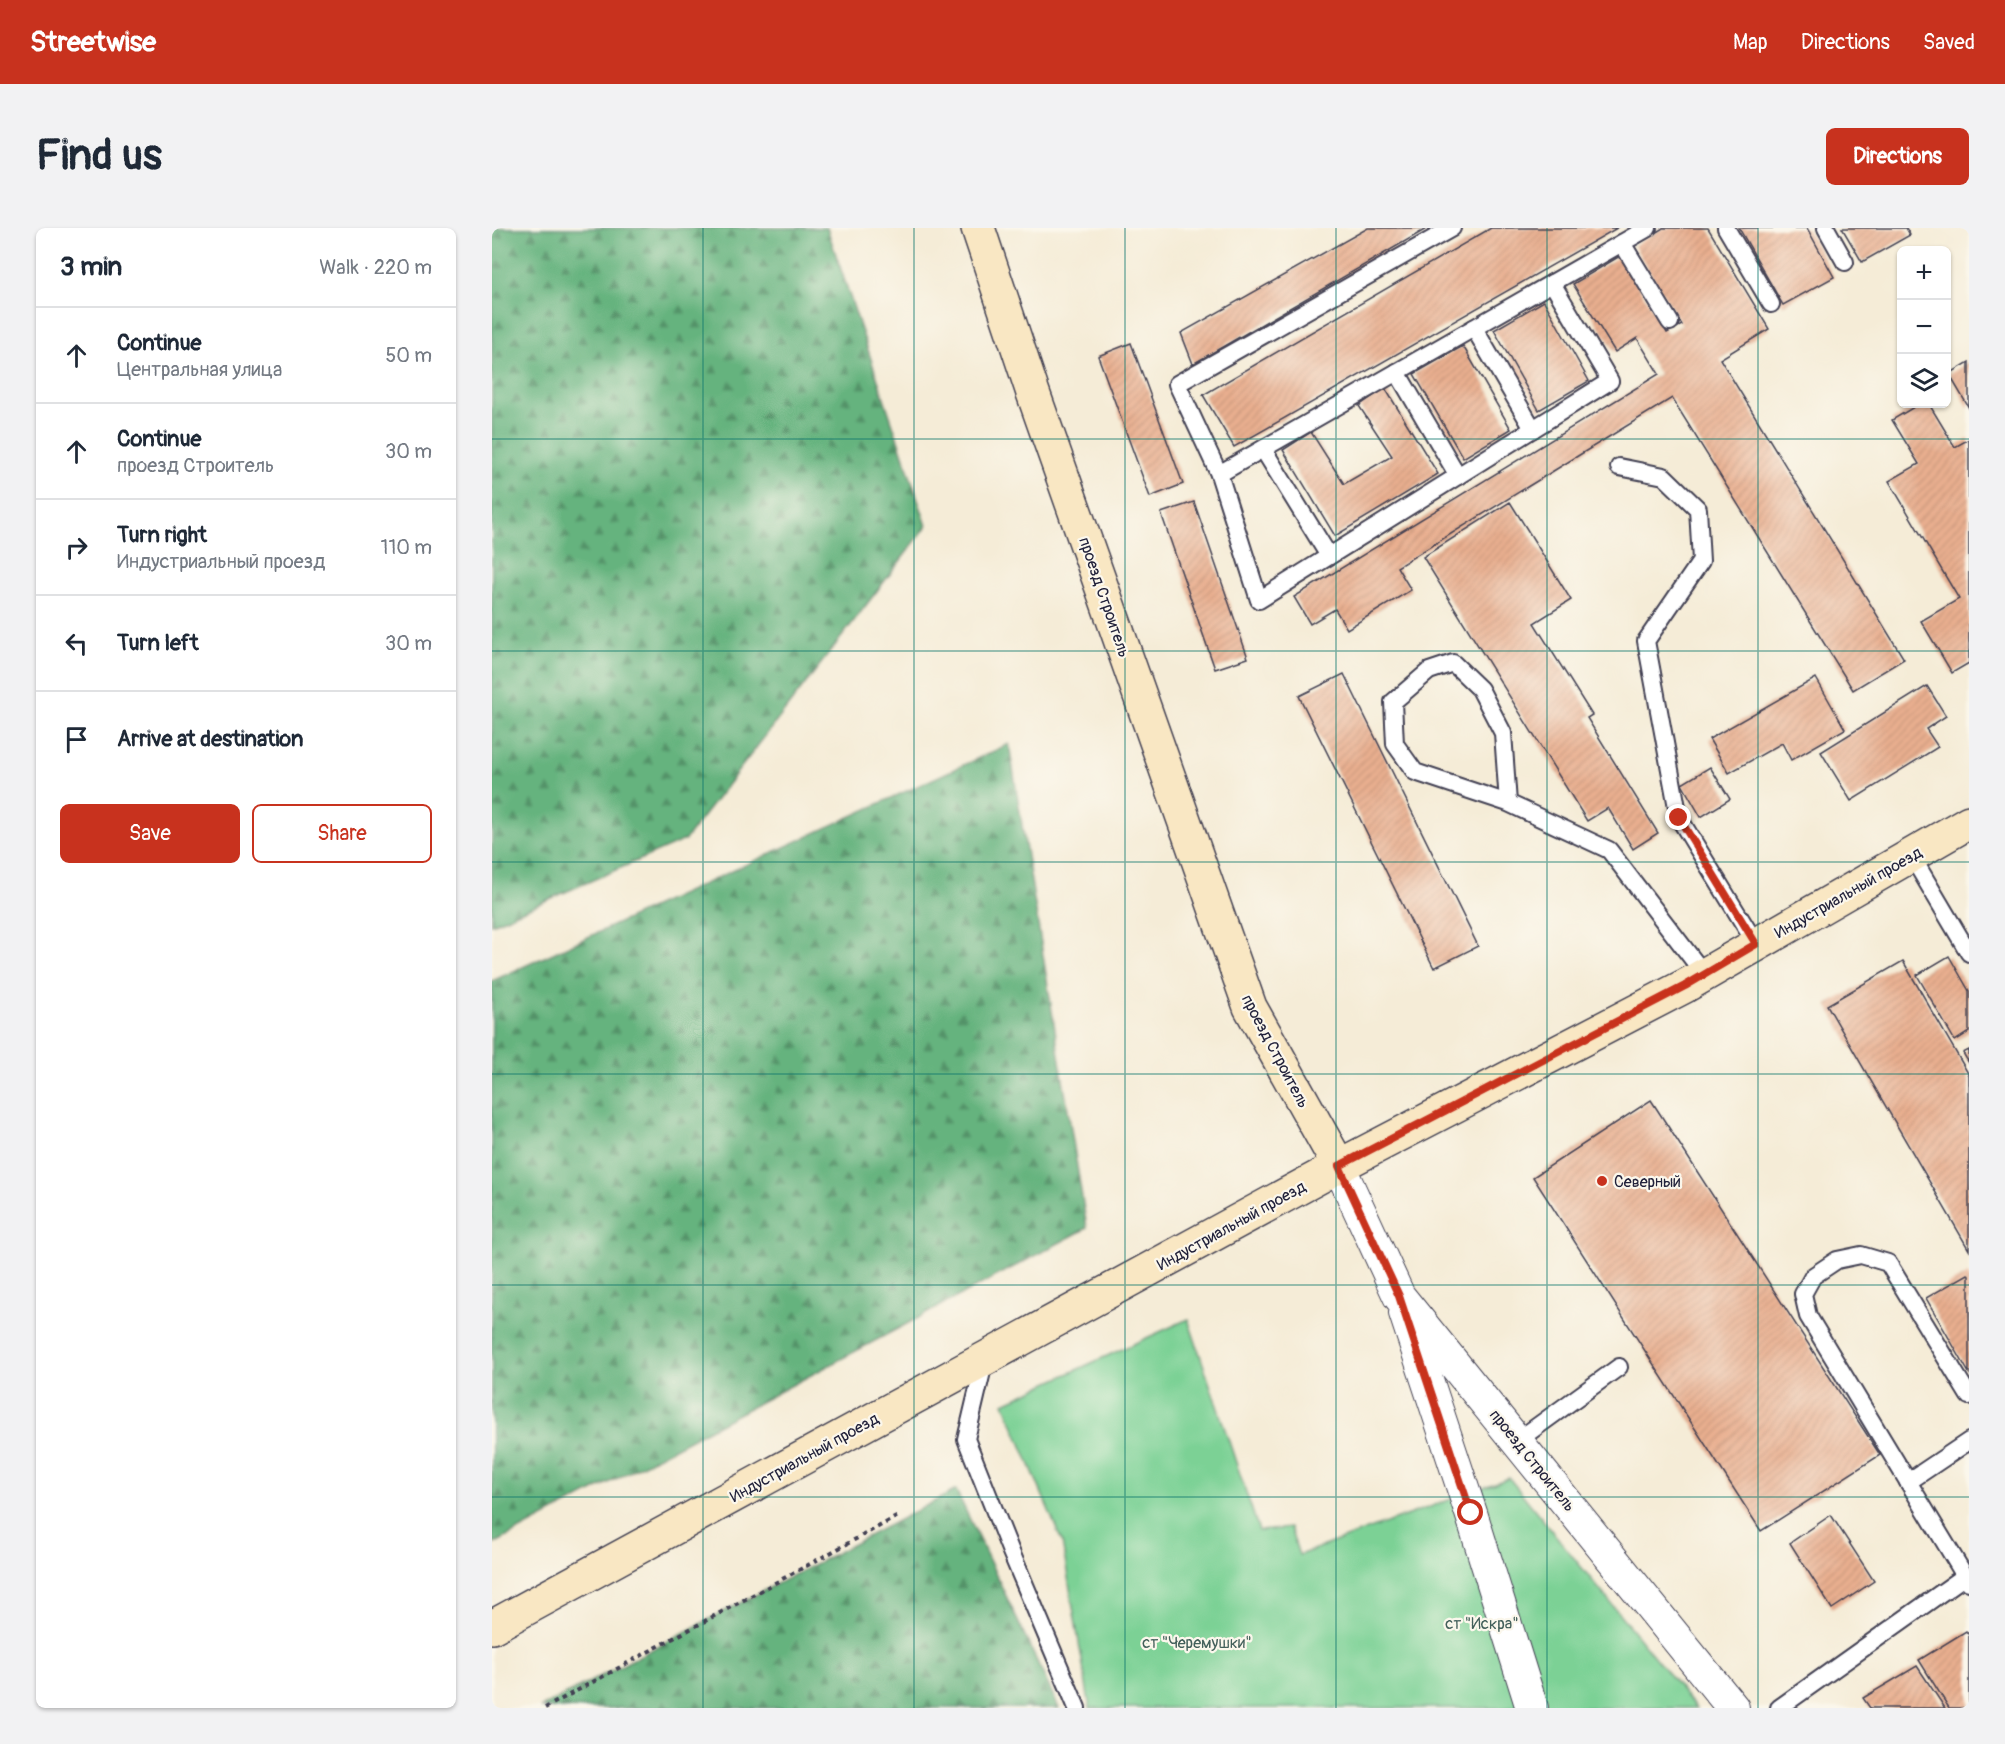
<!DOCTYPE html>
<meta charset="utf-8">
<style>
:root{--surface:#fff;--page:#f2f2f3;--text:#1f2937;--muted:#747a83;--line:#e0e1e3;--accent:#c8321e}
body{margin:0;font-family:Pangolin,sans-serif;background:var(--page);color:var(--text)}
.controls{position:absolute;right:18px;top:18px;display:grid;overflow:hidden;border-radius:9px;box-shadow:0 2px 4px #0004}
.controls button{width:54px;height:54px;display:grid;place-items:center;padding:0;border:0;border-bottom:2px solid var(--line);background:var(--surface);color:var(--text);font:30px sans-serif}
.stop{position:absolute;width:18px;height:18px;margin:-14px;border:4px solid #c8321e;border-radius:50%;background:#fff}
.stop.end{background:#c8321e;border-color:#fff;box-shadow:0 2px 6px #0008}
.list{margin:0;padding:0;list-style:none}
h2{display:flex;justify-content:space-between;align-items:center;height:78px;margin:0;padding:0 24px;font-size:26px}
h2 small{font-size:20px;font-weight:400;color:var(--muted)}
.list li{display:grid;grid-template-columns:39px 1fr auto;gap:18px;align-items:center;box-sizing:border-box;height:96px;padding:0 24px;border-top:2px solid var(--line)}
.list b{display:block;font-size:22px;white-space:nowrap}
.list p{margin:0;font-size:20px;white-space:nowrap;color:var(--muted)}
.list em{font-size:20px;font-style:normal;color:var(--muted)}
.actions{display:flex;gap:12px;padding:18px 24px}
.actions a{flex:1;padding:14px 0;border:2px solid var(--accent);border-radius:9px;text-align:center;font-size:21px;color:var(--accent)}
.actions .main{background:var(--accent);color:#fff}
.icon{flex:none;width:33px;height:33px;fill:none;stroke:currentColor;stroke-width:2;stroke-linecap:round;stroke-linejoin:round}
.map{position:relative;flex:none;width:1477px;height:1480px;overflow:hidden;border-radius:9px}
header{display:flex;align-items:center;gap:36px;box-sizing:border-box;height:84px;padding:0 30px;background:var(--accent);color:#fff}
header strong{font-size:28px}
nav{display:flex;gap:33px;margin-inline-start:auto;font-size:21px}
.intro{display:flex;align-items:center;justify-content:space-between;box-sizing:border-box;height:144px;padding:0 36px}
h1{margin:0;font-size:42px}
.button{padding:15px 27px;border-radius:9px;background:var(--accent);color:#fff;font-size:21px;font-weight:700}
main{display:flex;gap:36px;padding:0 36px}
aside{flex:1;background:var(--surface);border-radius:9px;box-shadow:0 2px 4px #0004}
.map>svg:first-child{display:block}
</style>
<header>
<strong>Streetwise</strong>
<nav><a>Map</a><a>Directions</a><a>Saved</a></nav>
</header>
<div class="intro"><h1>Find us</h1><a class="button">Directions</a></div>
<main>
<aside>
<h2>3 min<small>Walk · 220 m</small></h2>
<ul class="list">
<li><svg class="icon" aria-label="ahead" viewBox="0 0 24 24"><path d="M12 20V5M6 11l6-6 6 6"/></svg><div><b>Continue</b><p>Центральная улица</p></div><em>50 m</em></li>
<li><svg class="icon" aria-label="ahead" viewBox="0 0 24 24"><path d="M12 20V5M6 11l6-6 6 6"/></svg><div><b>Continue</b><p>проезд Строитель</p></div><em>30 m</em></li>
<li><svg class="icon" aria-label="right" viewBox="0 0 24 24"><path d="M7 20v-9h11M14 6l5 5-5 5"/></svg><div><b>Turn right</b><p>Индустриальный проезд</p></div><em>110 m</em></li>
<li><svg class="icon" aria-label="left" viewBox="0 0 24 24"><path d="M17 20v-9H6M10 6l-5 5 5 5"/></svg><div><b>Turn left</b></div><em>30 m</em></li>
<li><svg class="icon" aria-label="arrive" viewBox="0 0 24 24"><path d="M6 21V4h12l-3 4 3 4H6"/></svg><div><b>Arrive at destination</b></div></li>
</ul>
<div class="actions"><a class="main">Save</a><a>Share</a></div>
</aside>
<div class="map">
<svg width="1477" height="1480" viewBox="0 0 1477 1480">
<defs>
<pattern id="forest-firs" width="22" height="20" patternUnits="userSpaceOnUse" patternTransform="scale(1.5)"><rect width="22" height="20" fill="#65b37e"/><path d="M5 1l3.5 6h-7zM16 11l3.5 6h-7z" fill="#539168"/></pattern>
<pattern id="building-hatch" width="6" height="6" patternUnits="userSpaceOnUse" patternTransform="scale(1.5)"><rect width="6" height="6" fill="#e9af8f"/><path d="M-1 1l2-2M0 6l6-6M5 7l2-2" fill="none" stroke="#c8967c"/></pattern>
</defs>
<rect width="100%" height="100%" fill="#fbf7ec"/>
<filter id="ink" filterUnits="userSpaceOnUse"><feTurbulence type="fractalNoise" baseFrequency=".0167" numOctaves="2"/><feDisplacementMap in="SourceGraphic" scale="12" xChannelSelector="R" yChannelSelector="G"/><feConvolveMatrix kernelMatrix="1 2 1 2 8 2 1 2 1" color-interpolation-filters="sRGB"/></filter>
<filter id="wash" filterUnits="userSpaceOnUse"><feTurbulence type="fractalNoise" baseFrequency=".008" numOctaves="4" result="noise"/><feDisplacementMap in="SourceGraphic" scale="24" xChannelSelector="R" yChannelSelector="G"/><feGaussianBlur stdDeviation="1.35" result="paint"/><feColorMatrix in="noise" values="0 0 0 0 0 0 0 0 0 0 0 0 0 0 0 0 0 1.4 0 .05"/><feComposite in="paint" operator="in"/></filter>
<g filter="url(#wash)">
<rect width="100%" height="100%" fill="#f5ecd7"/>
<g fill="url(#forest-firs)" stroke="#446a5c" stroke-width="1.5">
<path d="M0 0H335L435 298 193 612 0 696Z"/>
<path d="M517 516 595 1000 0 1317V753Z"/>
<path d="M464 1262 567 1480H48Z"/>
</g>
<path fill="#7cd195" stroke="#4f7a68" stroke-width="1.5" d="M696 1091 767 1303 798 1300 807 1327 1017 1250 1204 1480H598L570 1314 512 1175Z"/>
<g id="blocks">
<g fill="url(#building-hatch)">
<path d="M876 0H936L701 136 689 105Z"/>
<path d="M999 0H1125L742 219 711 167Z"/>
<path d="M1171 0H1216L1277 101 1228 131 1412 431 1361 462 1180 170 905 339 919 362 855 401 843 381 818 396 802 369 1167 146 1145 110 1123 124 1081 56 1128 28 1175 105 1190 97 1142 18Z"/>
<path d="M1247 0H1315L1342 49 1291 77Z"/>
<path d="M1350 0H1414L1418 7 1370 34Z"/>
<path d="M1052 73 1097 153 1047 182 1002 102Z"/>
<path d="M639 115 691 256 658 269 606 128Z"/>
<path d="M971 118 1019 201 971 230 922 146Z"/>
<path d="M1477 134V180L1457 146Z"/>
<path d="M893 160 946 246 843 308 791 222 819 204 852 256 900 228 867 178Z"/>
<path d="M1427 176H1437L1463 219 1477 211V435L1460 445 1429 393 1467 371 1397 253 1427 236 1400 192Z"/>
<path d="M702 274 756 430 723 441 669 285Z"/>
<path d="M1018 274 1079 372 1042 395 1100 487 1095 490 1166 605 1141 621 1116 580 1095 593 931 329Z"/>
<path d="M852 446 986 718 942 740 807 468Z"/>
<path d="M1324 450 1353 501 1299 532 1290 515 1237 545 1217 511Z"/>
<path d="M1435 458 1454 488 1434 501 1446 519 1359 573 1329 524Z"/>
<path d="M1218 539 1238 571 1209 589 1190 556Z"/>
<path d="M1457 728 1477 763V804L1463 813 1425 747Z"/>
<path d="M1411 733 1477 847V1022L1335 777Z"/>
<path d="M1477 822V835L1471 825Z"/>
<path d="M1159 872 1388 1227 1269 1303 1041 949Z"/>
<path d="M1476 1046 1477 1048V1145L1434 1070Z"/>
<path d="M1339 1287 1382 1353 1340 1381 1298 1315Z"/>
<path d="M1474 1403 1477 1407V1480H1457L1427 1432Z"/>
<path d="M1425 1438 1453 1480H1378L1371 1470Z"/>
</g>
</g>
</g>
<g filter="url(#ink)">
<use href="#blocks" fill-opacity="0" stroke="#424052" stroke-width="1.5"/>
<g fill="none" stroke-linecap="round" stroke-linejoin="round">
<defs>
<g id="lane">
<path d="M960 0 685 156 727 246 1156 0"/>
<path d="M1234 0 1279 76"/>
<path d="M1334 0 1353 34"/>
<path d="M1130 15 1178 94"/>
<path d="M982 100 1041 201"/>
<path d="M905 144 966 248"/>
<path d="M771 221 837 328"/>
<path d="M1127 239 1172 248 1206 281 1209 333 1154 413 1187 590 1264 716"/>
<path d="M727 246 767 372 1118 153 1060 55"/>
<path d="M1016 575 1011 505 988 461 961 435 937 443 901 474 903 516 923 544 1016 575 1117 622 1212 746"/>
<path d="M1419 627 1477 725"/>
<path d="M493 1131 474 1211 519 1324 585 1480"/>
<path d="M1025 1213 1127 1139"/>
<path d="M1416 1254 1477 1213"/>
<path d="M1473 1348 1316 1088 1311 1066 1321 1048 1345 1032 1369 1027 1396 1035 1477 1168"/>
<path d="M1287 1480 1473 1348 1477 1354"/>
</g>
<g id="street">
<path d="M847 938 907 1068 1241 1480"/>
<path d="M913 1085 979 1285 1040 1480"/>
</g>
<g id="secondary">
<path d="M486 0 540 162 758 779 847 938"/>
<path d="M0 1399 847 938 1193 758 1477 594"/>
</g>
</defs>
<use href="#lane" stroke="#424052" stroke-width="20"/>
<use href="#street" stroke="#424052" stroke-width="34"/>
<use href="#secondary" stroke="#424052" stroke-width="36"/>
<path stroke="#424052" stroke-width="4" stroke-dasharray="4.5 4.5" stroke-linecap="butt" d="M53 1480 408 1287"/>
<use href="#lane" stroke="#fff" stroke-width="16"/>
<use href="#street" stroke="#fff" stroke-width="32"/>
<use href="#secondary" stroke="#f9e7c3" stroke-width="33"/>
</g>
</g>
<g fill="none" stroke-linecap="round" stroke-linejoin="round" filter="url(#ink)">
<path stroke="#c8321e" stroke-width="8" d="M979 1285 907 1068 847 938 1193 758 1264 716 1187 590"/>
</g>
<path fill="none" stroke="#0f766e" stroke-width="1.5" stroke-opacity="0.55" d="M211 0V1480M422 0V1480M633 0V1480M844 0V1480M1055 0V1480M1266 0V1480M0 211H1477M0 423H1477M0 634H1477M0 846H1477M0 1057H1477M0 1269H1477"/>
<circle fill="#c8321e" stroke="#fbf7ec" stroke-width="2" cx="1110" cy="953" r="6"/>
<g text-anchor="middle" stroke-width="4.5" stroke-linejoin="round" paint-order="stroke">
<g font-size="16" fill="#22223b" stroke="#fbf7ec">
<text transform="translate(613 369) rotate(71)" y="6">проезд Строитель</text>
<text transform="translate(1356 664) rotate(-30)" y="6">Индустриальный проезд</text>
<text transform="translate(784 823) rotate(62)" y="6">проезд Строитель</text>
<text transform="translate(739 997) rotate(-29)" y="6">Индустриальный проезд</text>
<text transform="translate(312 1229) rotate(-29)" y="6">Индустриальный проезд</text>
<text transform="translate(1041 1232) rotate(51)" y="6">проезд Строитель</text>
</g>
<g font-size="16" fill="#22223b" stroke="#fbf7ec" text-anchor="start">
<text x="1122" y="959">Северный</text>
</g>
<g font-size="16" fill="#425f5a" stroke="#fbf7ec">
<text x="990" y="1401">ст "Искра"</text>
<text x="705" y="1420">ст "Черемушки"</text>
</g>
</g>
</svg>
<div class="controls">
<button>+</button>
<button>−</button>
<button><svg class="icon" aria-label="layers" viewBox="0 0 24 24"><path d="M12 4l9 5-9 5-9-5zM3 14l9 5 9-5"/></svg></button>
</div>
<div class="stop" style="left:979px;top:1285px"></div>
<div class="stop end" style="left:1187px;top:590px"></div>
</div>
</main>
